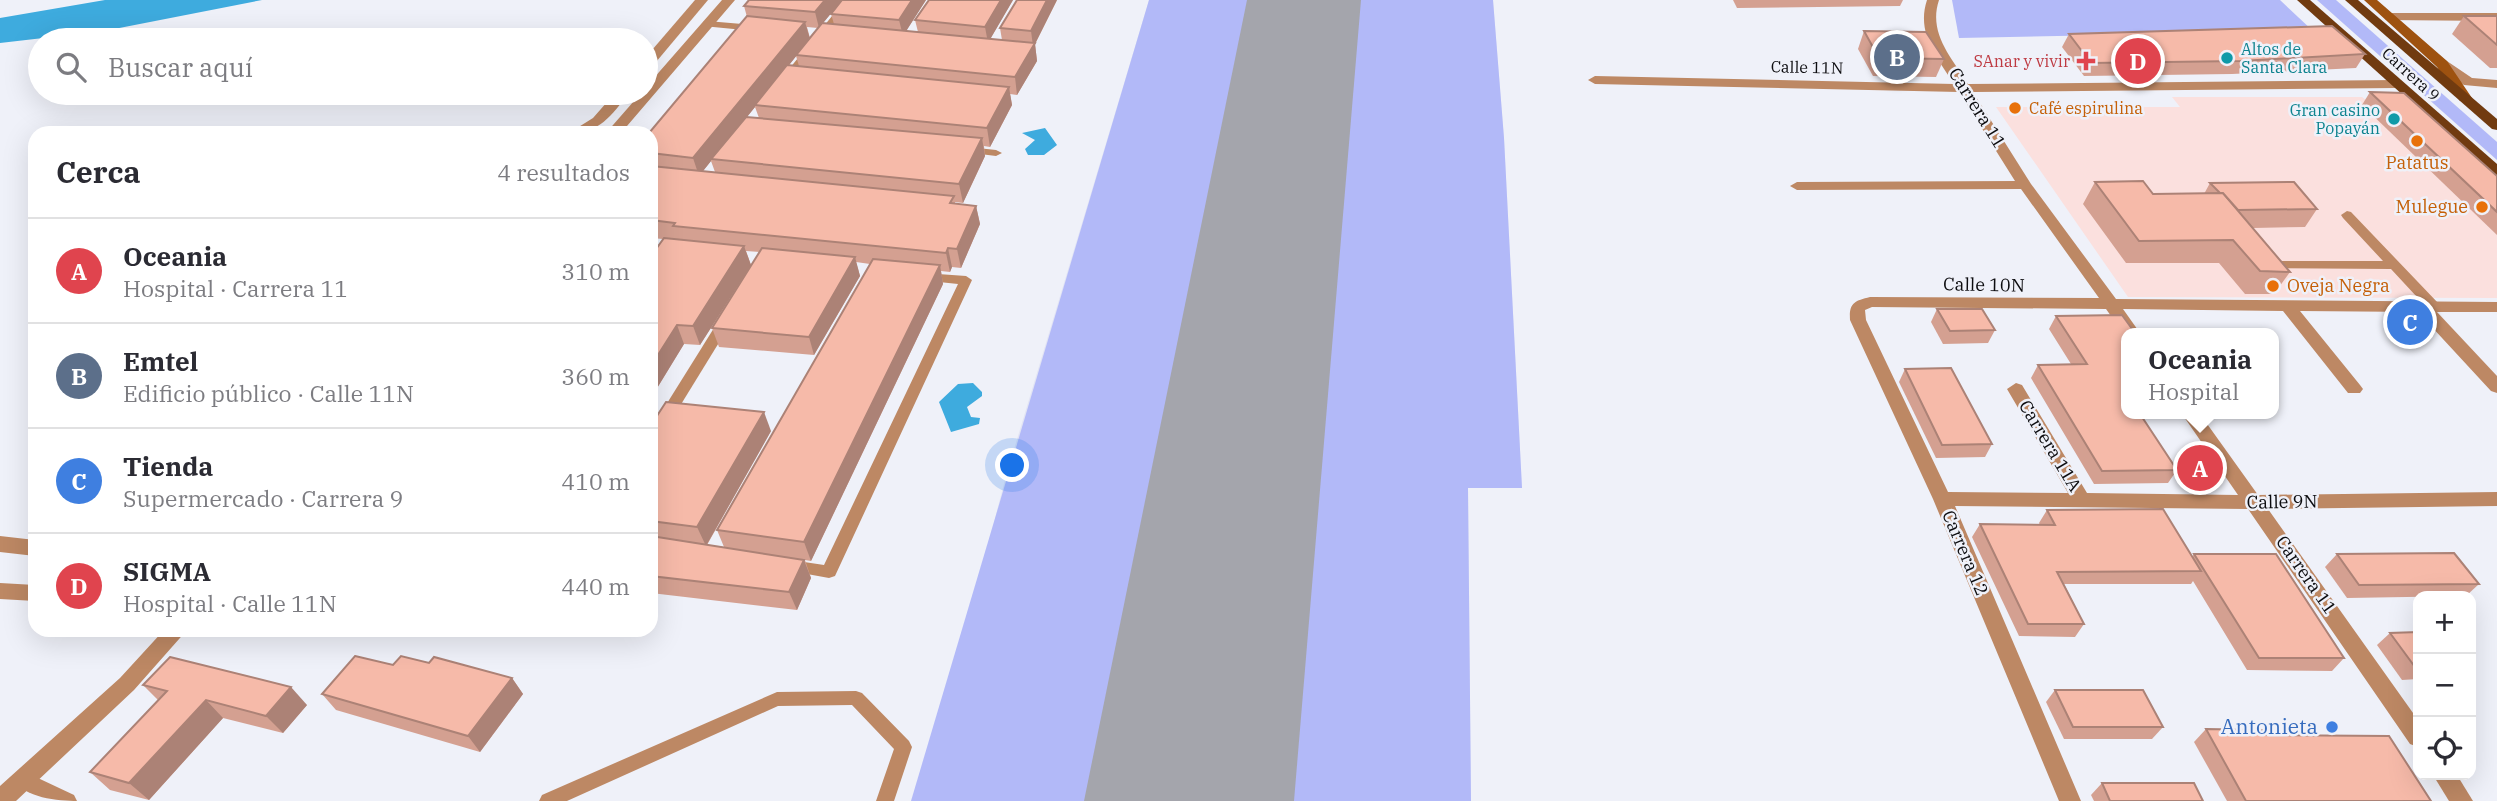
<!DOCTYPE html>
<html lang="es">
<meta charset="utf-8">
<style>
:root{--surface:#fff;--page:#f7f7f7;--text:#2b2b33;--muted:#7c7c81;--line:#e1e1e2;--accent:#db2777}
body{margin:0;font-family:"IBM Plex Serif",serif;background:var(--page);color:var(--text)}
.controls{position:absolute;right:21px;bottom:21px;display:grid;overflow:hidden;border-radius:14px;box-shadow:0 7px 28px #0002}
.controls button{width:63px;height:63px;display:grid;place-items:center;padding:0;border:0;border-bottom:2px solid var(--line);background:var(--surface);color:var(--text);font:35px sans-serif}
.you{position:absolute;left:1013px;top:466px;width:24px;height:24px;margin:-18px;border:5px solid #fff;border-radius:50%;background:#1a73e8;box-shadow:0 0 0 10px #1a73e833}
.badge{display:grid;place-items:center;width:46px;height:46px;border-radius:50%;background:var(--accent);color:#fff;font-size:23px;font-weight:700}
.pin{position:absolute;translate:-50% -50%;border:4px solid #fff;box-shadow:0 2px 7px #0006}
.popup{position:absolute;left:2121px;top:328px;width:158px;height:91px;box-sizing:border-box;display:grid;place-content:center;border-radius:14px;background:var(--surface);filter:drop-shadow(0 2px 5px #0005);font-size:23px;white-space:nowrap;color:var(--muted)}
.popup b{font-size:26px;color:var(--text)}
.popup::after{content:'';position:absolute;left:50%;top:100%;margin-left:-14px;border:14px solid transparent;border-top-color:var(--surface)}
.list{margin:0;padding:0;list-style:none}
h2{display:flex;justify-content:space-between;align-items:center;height:91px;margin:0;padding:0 28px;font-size:30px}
h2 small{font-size:23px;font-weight:400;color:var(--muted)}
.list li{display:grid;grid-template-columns:46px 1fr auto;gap:21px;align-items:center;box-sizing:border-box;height:105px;padding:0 28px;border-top:2px solid var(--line)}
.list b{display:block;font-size:26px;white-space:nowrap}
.list p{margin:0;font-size:23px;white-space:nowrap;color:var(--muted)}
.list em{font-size:23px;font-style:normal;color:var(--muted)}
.icon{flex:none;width:38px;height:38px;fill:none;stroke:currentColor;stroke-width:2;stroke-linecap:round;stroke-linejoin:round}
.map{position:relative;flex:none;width:2497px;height:801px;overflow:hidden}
.search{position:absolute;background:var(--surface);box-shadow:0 7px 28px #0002;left:28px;top:28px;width:630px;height:77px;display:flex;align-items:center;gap:18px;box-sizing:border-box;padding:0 24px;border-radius:38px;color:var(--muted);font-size:26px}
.panel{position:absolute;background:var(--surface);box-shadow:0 7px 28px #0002;left:28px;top:126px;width:630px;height:511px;border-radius:21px}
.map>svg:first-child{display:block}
</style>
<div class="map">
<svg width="2497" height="801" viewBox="0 0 2497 801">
<rect width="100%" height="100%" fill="#eff1f9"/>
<path fill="#fbe0de" d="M2172 97H2362L2497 194V298L2128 297 1996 107H2180Z"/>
<path fill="#e2e4f4" d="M1149 0H1493L1504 138 1522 488H1468L1471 801H914L962 645 1006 476Z"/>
<g fill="#b2b9f8">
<path d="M1149 0H1263L1115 801H911Z"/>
<path d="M1355 0H1493L1504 138 1522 488H1468L1471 801H1291Z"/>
<path d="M1952 0H2280L2313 31 1959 38Z"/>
<path d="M2317 0H2336L2497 142V160Z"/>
</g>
<g fill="#3eabde">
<path d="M105 0H262L104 31 0 43V18Z"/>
<path d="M1045 128 1057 145 1044 155H1028L1025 149 1035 140 1022 133Z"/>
<path d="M973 383 982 392V396L967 407 971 417 980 418 979 424 951 432 939 402 958 384Z"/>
</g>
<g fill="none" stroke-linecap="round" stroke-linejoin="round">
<path fill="#a4a5ac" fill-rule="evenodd" d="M1247 0H1361L1294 801H1084Z"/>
<g fill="#bd8864" fill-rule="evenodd">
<path d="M845 0H855L789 83H781V79Z"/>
<path d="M707 21 754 25 759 28 754 31 703 26V22Z"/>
<path d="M968 147 996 150 1002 153 996 156 964 152 962 150Z"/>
<path d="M2347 211 2351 212 2439 304 2441 307 2439 310H2429L2391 269 2269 268 2267 265 2273 261H2383L2343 218 2341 215Z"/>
<path d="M924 273 966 276 972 280 835 576 829 578 785 570 783 566 785 562 791 560 824 565 958 284 920 280 918 277 920 274Z"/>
<path d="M724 319 731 323 656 445 651 446V429L719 320Z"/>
<path d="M856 691 862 693 909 741 912 747 894 801H876L894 749 852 705 778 706 567 801H539L542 795 777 692Z"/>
<path d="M23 771 74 795 77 801C59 801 23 798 14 779L17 773Z"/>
</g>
<g fill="#bd8864" fill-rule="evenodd">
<path d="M695 0H708L651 68 646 69V57Z"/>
<path d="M722 0H735L621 133H606L641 93H646V87Z"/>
<path d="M1927 0H1939C1928 33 1951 57 1968 84L2397 80 2404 84 2397 88 1973 92 2031 184 2116 299 2497 302V312H2437L2497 376V393L2491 391 2418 312 2300 311 2360 385 2363 389 2360 393H2348L2283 311 2123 309 2140 333H2126V337L2106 309 1872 307 1865 310 1866 320 1948 492 2068 493 2007 389 2016 383 2022 385 2087 493 2238 495 2182 414H2200L2258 495 2497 492V506L2268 509 2418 720V747L2410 744 2248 509 1955 506 2081 801H2059L1933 499 1850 320C1849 303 1854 301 1870 297L2099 298 2021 189 1797 190 1790 186 1797 182 2015 181 1959 92 1595 84 1588 80 1595 76 1954 84C1937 57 1916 33 1927 0Z"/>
<path d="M2390 13H2497V21L2386 20 2384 17Z"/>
<path d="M2438 55 2472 78 2497 80V88L2464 85 2433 62 2431 59Z"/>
<path d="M615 93H629C611 116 600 133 569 133L593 118Z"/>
<path d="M0 536 35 540V556L0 552Z"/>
<path d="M0 583 35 585V601L0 599Z"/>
<path d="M164 630H187L134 690 16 801H0V786L120 678Z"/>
<path d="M2433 775H2457L2473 801H2449Z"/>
</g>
<path fill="#9e5210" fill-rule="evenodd" d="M2364 0H2377L2447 61 2472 98 2470 101H2460L2437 67Z"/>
<g fill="#713b10" fill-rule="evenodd">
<path d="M2297 0H2310L2497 164V176L2492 175Z"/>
<path d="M2345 0H2358L2497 119V130L2492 129Z"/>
</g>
</g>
<g fill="#d4a091" fill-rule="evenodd">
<path d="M842 0 823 23 834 24 831 14 926 0 906 31 918 32 915 20 1013 0 990 39 1002 40 1000 28 1057 0 1035 44 1037 61 1017 95 1010 94 1012 105 990 147 984 146 985 156 963 203 955 202V204L976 206 980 224 961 268 952 267 950 272 941 271 943 284 811 561 805 560 811 578 797 610 651 593V425L771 431 707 545 724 547 717 530 870 264 856 262 860 276 814 355 719 347 712 328 760 252 746 251 751 265 700 345 684 344 651 398V256L663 239 651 238V133L747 17 744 6ZM807 27 818 28 810 38ZM796 56 799 66 789 65ZM755 107 759 118 747 117ZM711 161 715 172 703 171Z"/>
<path d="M1733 0H1903L1900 6 1737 8Z"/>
<path d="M2464 16H2497V68H2490L2452 34Z"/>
<path d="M1864 31 1944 59 1936 77 1873 76 1858 49Z"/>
<path d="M2069 34 2365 54 2356 68 2232 74 2084 76 2062 47Z"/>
<path d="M2370 92 2497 176V235L2362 105Z"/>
<path d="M2095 182 2153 194H2204L2210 183 2317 209 2305 227 2253 228 2290 272 2274 294H2245L2219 263H2126L2083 204Z"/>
<path d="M1937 309 1995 330 1988 343 1943 344 1931 322Z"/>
<path d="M2056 316 2126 333V414L2177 470 2168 483 2094 484 2031 378 2038 365 2071 364 2049 329Z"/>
<path d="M1905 369 1992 444 1985 457 1936 458 1899 382Z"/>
<path d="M2047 510 2192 557 2194 554 2344 658 2332 671 2247 670 2193 581 2191 584H2064L2084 624 2075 637 2019 636 1972 537 1980 524 2040 525 2039 523Z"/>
<path d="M2337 554 2479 584 2466 596 2347 598 2325 567Z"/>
<path d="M2418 632V679L2402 680 2377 645 2390 633Z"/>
<path d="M429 663 512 678 523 694 480 752 336 710 322 694 393 665Z"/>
<path d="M143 685 307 705 283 733 223 718 149 800 110 790 90 772 158 700Z"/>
<path d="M2055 690 2163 727 2152 739H2064L2046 702Z"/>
<path d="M2206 729 2266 735 2431 801H2227L2194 742Z"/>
<path d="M2102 783 2203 801H2094L2091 795Z"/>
</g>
<g fill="#ac8276">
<path d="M825 0H842L819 28 815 12Z"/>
<path d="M912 0H926L903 36 899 20Z"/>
<path d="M1001 0H1013L988 43 985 27Z"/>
<path d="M1047 0H1057L1035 44 1037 61 1017 95 1015 77 1033 46 1031 31Z"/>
<path d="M805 22 810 39 757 105H755V107L712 160 711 159V161L699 176 693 158Z"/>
<path d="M1009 87 1012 105 990 147 987 128Z"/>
<path d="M982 138 985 156 963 203 959 184Z"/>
<path d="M976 206 980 224 961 268 957 249Z"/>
<path d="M744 246 751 265 700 345 693 326Z"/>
<path d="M948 248 952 267 950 272 946 253Z"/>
<path d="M855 257 860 276 814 355 809 337Z"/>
<path d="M940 265 943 284 811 561 804 542Z"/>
<path d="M677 325 684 344 651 398V366Z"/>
<path d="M651 412 654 419 651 424Z"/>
<path d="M764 412 771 431 706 546 697 527Z"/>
<path d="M804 560 811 578 797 610 789 592Z"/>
<path d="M512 678 523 694 480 752 468 736Z"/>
<path d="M291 687 307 705 283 733 266 716Z"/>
<path d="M206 700 223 718 149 800 129 783Z"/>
</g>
<g fill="#f6baa9" stroke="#ac8276" stroke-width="2">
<path d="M749 0H825L815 12 744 6Z"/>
<path d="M842 0H912L899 20 831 14Z"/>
<path d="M929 0H1001L985 27 915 20Z"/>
<path d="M1017 0H1047L1031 31 1000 28Z"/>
<path d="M747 16 805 22 693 158 651 153V133H649Z"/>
<path d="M2464 16H2497V45Z"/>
<path d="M822 23 1035 43 1015 77 796 55Z"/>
<path d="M2332 26 2365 54 2240 61 2091 63 2069 34Z"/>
<path d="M1864 31 1926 32 1944 59 1879 58Z"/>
<path d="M787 65 1009 87 987 128 755 105Z"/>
<path d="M2370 92 2404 93 2497 176V212Z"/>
<path d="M746 117 982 138 959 184 711 159Z"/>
<path d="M651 166 954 196 950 203 976 206 957 249 948 248 946 253 673 226 675 223 651 220Z"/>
<path d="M2143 181 2153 194 2223 193 2290 272 2260 271 2233 240 2139 241 2095 182Z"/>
<path d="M2294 182 2317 209 2238 210 2223 193H2220L2210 183Z"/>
<path d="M664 238 744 246 693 326 677 325 651 366V256Z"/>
<path d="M762 248 855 257 809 337 712 328Z"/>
<path d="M873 259 940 265 804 542 717 530Z"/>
<path d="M1937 309H1982L1995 330 1950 331Z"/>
<path d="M2122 315 2135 333H2126V389H2123L2126 394V414H2140L2177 470 2102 471 2038 365 2087 364 2056 316Z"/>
<path d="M1951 368 1992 444 1942 445 1905 369Z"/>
<path d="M666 402 764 412 697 527 651 521V425Z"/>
<path d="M2163 509 2201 571 2057 572 2084 624H2028L1980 524 2055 525 2047 510Z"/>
<path d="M651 536 804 560 789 592 651 576Z"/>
<path d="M2454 553 2479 584 2359 585 2337 554Z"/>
<path d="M2194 554H2276L2344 658H2259Z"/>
<path d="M2418 632V667H2415L2390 633Z"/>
<path d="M355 656 393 665 401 656 429 663 434 657 512 678 468 736 322 694Z"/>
<path d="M170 657 291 687 266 716 206 700 129 783 90 772 167 691 143 685Z"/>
<path d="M2055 690H2143L2163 727H2073Z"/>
<path d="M2206 729 2263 730 2266 735 2389 736 2431 801H2246Z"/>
<path d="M2102 783H2194L2203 801H2110Z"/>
</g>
<g fill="#0f9aa8" stroke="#eff1f9" stroke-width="2.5">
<circle cx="2227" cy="58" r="7"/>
<circle cx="2394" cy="119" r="7"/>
</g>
<path fill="#e0444e" stroke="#eff1f9" stroke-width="2.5" d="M2082.5 50.5h7v7h7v7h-7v7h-7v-7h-7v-7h7z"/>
<g fill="#e8710a" stroke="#eff1f9" stroke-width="2.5">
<circle cx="2015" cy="108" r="7"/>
<circle cx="2417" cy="141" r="7"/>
<circle cx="2482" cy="207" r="7"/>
<circle cx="2273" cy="286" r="7"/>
</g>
<circle fill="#3f7fe0" stroke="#eff1f9" stroke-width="2.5" cx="2332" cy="727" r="7"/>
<g text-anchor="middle" stroke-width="5" stroke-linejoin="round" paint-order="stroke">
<g font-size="16" fill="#0d838f" stroke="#eff1f9" text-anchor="start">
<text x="2241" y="55">Altos de<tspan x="2241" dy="18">Santa Clara</tspan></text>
<text x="2380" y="116" text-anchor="end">Gran casino<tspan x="2380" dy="18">Popayán</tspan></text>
</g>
<g font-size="16" fill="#be3a42" stroke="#eff1f9" text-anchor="end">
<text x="2070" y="67">SAnar y vivir</text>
</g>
<g font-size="16" fill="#0c0c0f" stroke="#eff1f9">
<text transform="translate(1807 67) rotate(1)" y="6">Calle 11N</text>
<text transform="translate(2411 74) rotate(42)" y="6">Carrera 9</text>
</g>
<g font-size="16" fill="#c56008" stroke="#eff1f9" text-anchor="start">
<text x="2029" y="114">Café espirulina</text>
</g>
<g font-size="18" fill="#0c0c0f" stroke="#eff1f9">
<text transform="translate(1977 108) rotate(58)" y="6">Carrera 11</text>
<text transform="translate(1984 285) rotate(1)" y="6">Calle 10N</text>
<text transform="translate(2050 446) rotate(59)" y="6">Carrera 11A</text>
<text transform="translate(2282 502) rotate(-1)" y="6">Calle 9N</text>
<text transform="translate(1965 553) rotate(67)" y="6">Carrera 12</text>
<text transform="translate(2306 575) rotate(55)" y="6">Carrera 11</text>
</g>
<g font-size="18" fill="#c56008" stroke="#eff1f9">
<text x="2417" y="169">Patatus</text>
<text x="2468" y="213" text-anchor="end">Mulegue</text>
<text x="2287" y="292" text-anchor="start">Oveja Negra</text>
</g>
<g font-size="21" fill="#366cbe" stroke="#eff1f9" text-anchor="end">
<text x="2318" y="734">Antonieta</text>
</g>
</g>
</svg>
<div class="controls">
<button>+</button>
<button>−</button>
<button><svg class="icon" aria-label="locate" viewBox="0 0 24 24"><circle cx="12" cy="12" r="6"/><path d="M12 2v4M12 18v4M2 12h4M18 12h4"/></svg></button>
</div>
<div class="you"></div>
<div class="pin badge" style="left:2200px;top:468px;background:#e0444e">A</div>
<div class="popup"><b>Oceania</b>Hospital</div>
<div class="pin badge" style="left:1897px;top:57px;background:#5c6f8a">B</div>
<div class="pin badge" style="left:2410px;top:322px;background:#3f7fe0">C</div>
<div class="pin badge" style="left:2138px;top:61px;background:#e0444e">D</div>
<div class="search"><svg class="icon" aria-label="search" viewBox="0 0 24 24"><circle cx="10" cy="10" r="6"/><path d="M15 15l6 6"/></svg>Buscar aquí</div>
<section class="panel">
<h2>Cerca<small>4 resultados</small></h2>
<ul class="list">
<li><span class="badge" style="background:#e0444e">A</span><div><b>Oceania</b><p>Hospital · Carrera 11</p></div><em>310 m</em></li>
<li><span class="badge" style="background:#5c6f8a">B</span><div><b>Emtel</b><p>Edificio público · Calle 11N</p></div><em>360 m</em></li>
<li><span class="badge" style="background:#3f7fe0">C</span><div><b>Tienda</b><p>Supermercado · Carrera 9</p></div><em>410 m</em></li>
<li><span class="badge" style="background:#e0444e">D</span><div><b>SIGMA</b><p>Hospital · Calle 11N</p></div><em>440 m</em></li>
</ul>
</section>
</div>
